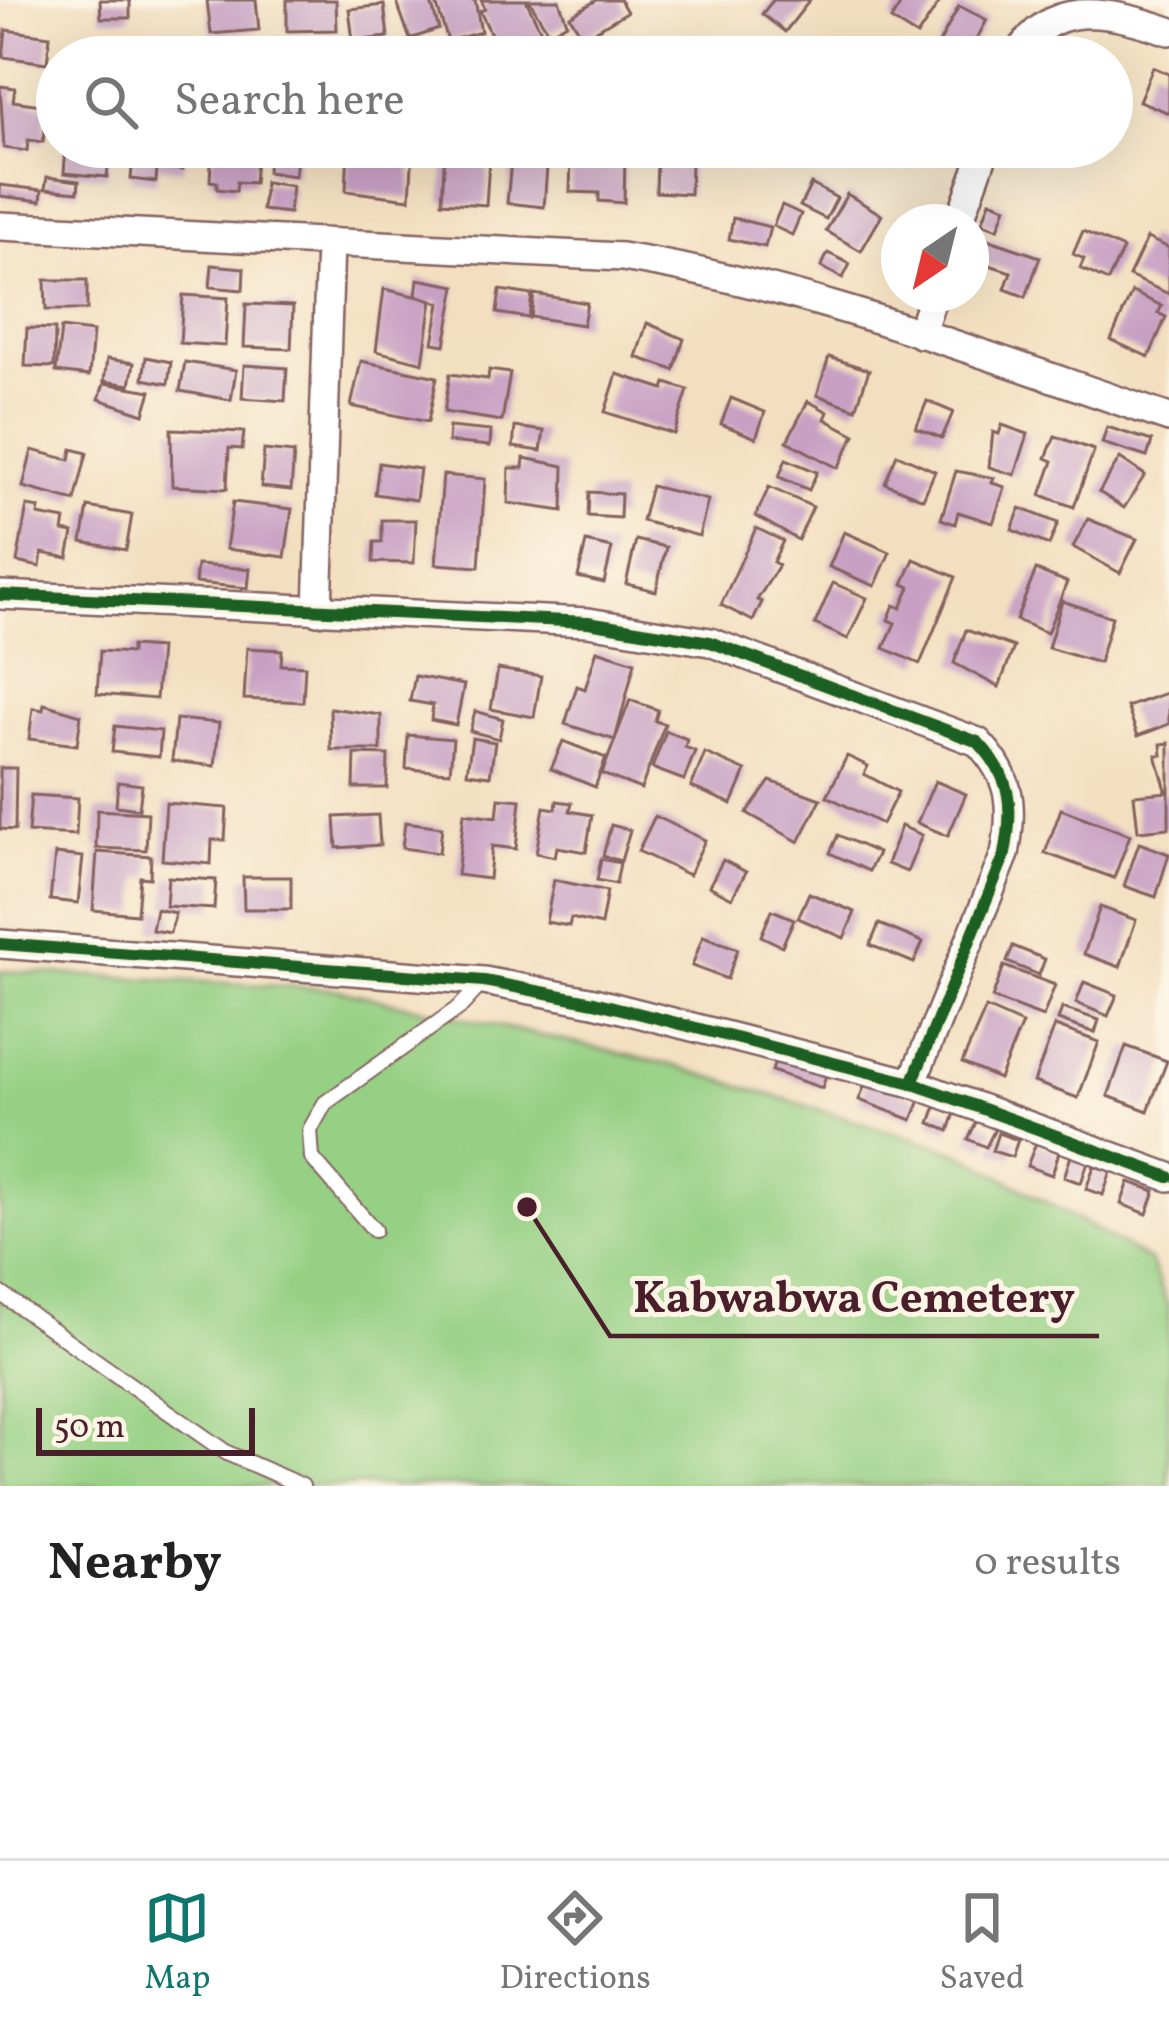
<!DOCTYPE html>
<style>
:root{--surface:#fff;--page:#f6f6f6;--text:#222;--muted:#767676;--line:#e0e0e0;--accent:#0f766e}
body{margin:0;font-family:Vollkorn,serif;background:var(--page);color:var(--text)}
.compass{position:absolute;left:881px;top:204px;width:108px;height:108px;border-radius:50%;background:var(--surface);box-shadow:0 12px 48px #0002;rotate:215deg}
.scale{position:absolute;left:36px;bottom:30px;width:219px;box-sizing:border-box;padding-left:12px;border:6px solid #4a1f2b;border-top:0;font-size:33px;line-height:42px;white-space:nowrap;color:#4a1f2b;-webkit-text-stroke:9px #fcf5e5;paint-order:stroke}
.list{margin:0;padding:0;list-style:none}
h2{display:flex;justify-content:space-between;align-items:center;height:156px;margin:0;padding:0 48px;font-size:51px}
h2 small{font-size:39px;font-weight:400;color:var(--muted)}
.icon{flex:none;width:66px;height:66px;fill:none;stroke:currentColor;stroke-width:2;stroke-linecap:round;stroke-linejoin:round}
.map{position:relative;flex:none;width:1169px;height:1486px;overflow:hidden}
.search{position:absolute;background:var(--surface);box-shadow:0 12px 48px #0002;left:36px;right:36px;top:36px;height:132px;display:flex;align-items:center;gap:30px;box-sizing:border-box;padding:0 42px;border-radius:66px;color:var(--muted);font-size:45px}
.sheet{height:372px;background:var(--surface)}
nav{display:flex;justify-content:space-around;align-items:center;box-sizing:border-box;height:168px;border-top:3px solid var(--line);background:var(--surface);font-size:33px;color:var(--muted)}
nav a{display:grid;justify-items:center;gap:6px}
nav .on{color:var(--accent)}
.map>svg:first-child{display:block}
</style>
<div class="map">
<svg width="1169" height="1486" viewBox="0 0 1169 1486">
<rect width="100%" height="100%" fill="#fcf5e5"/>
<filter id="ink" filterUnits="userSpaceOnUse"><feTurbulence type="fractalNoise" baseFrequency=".00833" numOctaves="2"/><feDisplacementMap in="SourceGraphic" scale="24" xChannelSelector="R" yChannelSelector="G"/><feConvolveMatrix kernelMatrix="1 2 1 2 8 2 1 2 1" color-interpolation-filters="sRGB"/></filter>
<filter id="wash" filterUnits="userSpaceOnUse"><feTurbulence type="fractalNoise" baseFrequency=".004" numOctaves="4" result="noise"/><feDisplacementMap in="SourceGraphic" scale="48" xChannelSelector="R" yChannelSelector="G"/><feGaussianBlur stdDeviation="2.7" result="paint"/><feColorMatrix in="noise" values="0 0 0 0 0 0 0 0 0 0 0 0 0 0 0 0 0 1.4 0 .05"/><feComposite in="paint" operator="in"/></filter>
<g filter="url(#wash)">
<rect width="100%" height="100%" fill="#f3dfc0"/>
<path fill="#96d084" stroke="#707858" stroke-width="3" d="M0 971 334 989 675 1066 958 1152 1150 1261 1169 1308V1486H0Z"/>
<g id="blocks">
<g fill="#c8a0c4">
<path d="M100 0H130V18H101Z"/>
<path d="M207 0H256L259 30 211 34Z"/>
<path d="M287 0H336L337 30 287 31Z"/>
<path d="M396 0H430L439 29 410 39Z"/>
<path d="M435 0H475L481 32 448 41Z"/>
<path d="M481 0H526L544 37 507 54 501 43 496 45 480 11 485 9Z"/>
<path d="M529 0H559L567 23 549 33Z"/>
<path d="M597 0H620L627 12 583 38 570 16Z"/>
<path d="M773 0H810L785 32 762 14Z"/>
<path d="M903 0H941L917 36 891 20Z"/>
<path d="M384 5 388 37 353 41 349 9Z"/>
<path d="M959 6 987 20 967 57H950L936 49Z"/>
<path d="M6 30 50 36 47 63 3 57Z"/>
<path d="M279 43 313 44V57H279Z"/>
<path d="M1153 67 1169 74V113L1139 101Z"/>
<path d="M0 86 15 88 13 101 48 106 43 142 28 140 27 151 4 148Z"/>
<path d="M66 147H110L107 177 64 173Z"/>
<path d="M134 147H185L183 170 157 167 156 182 131 179Z"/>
<path d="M212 147H257L254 183 237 182 236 191 217 189V182L210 181Z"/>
<path d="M270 147H298L295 176 267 172Z"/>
<path d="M348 147H413L410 199 346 191Z"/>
<path d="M445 147H490L486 205 442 202Z"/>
<path d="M836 147H872L859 169 832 157Z"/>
<path d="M512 150 548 153 544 207 507 203Z"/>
<path d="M571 153 625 155 624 203 599 201V193L570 192Z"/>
<path d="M657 162 691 163 690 194 656 192Z"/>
<path d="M47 177 79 181 78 192 45 189Z"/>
<path d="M265 182 292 186 289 213 262 210Z"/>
<path d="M811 184 837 198 826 219 800 206Z"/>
<path d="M0 185 42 190 41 201 0 196Z"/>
<path d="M847 194 882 215 861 251 826 231Z"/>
<path d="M990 201 1006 207 998 229 982 223Z"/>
<path d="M782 205 801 214 792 235 773 226Z"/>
<path d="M733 218 770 227 765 247 729 239Z"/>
<path d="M1083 231 1123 249 1108 281 1080 268 1084 259 1073 254Z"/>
<path d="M984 238 1040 257 1026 297 1005 289 1011 272 977 261Z"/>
<path d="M1147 238 1169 248V294L1129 276Z"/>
<path d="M828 253 850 264 843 278 821 267Z"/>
<path d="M212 265 244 268 243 290 210 287Z"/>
<path d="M418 279 456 286 445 345 433 343 440 303 416 295Z"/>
<path d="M45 280H87V310H46Z"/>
<path d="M384 289 432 300 423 363 376 351Z"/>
<path d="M500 290 532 295 529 318 497 313Z"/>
<path d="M1132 292 1162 306 1158 313 1166 317 1149 357 1111 340Z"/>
<path d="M534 294 587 303 583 325 531 317Z"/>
<path d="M183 295 228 298 225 346 180 343Z"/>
<path d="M246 304 293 306 291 349 244 347Z"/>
<path d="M647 323 684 339 674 370 636 357Z"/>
<path d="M27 328 55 329 54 367 25 366Z"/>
<path d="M61 328 93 332 89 376 56 372Z"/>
<path d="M146 357 171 362 168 384 143 379Z"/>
<path d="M829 357 869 370 856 409 817 395Z"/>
<path d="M107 359 134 363 130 385 104 381Z"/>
<path d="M361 361 437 377 428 422 351 406Z"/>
<path d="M185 362 236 370 231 400 180 391Z"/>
<path d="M244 365 287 368 285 401 242 398Z"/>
<path d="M489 370 510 373 502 421 444 412 450 374 488 379Z"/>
<path d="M617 374 664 389 666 383 688 390 674 434 605 412Z"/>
<path d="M104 383 151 391 144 414 99 399Z"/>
<path d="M731 398 765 412 756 438 721 424Z"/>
<path d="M808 401 828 412 825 419 855 435 838 468 787 441Z"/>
<path d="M927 401 953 412 942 438 916 428Z"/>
<path d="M1002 425 1028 434 1015 475 989 467 993 432 999 434Z"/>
<path d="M449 427 491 431 490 446 448 442Z"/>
<path d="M515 427 544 431 541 451 513 447Z"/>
<path d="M1107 427 1152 441 1147 457 1102 443Z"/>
<path d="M171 429 244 432 242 449 229 448 227 489 172 486Z"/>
<path d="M1055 436 1094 450 1074 507 1041 495 1053 461 1046 458Z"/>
<path d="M72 449 87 453 75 501 23 487 32 450 70 460Z"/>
<path d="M264 450 294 453 291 490 261 487Z"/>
<path d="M897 454 935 471 923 499 885 483Z"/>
<path d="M524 458 564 466 563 511 508 503 509 468H523Z"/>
<path d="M1120 458 1145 475 1124 508 1099 492Z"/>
<path d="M786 459 817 472 809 490 779 477Z"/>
<path d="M379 463 420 469 416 500 375 494Z"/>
<path d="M956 471 994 478 992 483 1005 487 993 523 958 512 955 524 941 519Z"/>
<path d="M443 475 485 479 479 567 436 564Z"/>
<path d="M651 486 708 500 699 536 642 521Z"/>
<path d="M769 487 813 507 798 540 756 516Z"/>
<path d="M589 492 621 494 620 518 588 516Z"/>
<path d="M233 502 292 509 285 557 226 549Z"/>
<path d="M27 506 39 508 38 515 65 520 63 531 73 533 68 558 42 553 40 567 17 562Z"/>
<path d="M88 507 132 515 126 550 82 542Z"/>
<path d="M1020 508 1058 523 1049 545 1012 530Z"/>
<path d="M1088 519 1137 539 1120 573 1073 547Z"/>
<path d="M382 520H416L414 563 373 562 374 542H382Z"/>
<path d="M756 528 783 541 773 562 779 565 757 600 762 602 753 621 721 605Z"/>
<path d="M844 532 890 552 875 586 829 567Z"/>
<path d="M636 540 666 547 656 591 626 584Z"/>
<path d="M586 542 612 548 604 583 578 577Z"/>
<path d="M914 559 956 577 920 664 884 648 895 623 888 620 894 605 901 608 910 587 903 584Z"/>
<path d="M197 565 250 569 248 588 195 583Z"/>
<path d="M1036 570 1067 582 1047 633 1016 620Z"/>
<path d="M833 583 867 598 848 639 815 624Z"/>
<path d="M1062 601 1112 617 1099 663 1048 648Z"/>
<path d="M966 630 1014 647 999 687 954 663Z"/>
<path d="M131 646 160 648 156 699 97 694 100 651 131 653Z"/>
<path d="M247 648 282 650 281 665 305 666 303 702 244 699Z"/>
<path d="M597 650 635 662 615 740 565 724 577 686 585 689Z"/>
<path d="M498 669 541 676 534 717 491 709Z"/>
<path d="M415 676 464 685 456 725 431 720 433 705 410 701Z"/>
<path d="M1169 692V724L1138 736 1127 707Z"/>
<path d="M630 700 658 710 655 721 665 724 641 789 602 774Z"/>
<path d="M44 704 81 715 77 745 29 739 33 708 43 710Z"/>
<path d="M330 708 381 715V750H331Z"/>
<path d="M475 711 503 719 499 739 470 731Z"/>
<path d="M176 719 219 723 215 766 172 761Z"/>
<path d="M115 726 161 731 159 757 112 752Z"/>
<path d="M666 731 687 739 685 747 695 751 684 780 652 768Z"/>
<path d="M408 735 453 739 450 772 406 769Z"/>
<path d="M472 738 495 742 490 776 467 773Z"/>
<path d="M563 741 606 758 595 787 551 769Z"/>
<path d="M1169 743V790H1166L1156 755H1162L1161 744Z"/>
<path d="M705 753 746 771 732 804 691 787Z"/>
<path d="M355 754 388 755 387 788H354Z"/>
<path d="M847 756 868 766 864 774 898 792 882 824 827 796Z"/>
<path d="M0 768H16L15 830 0 829Z"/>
<path d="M770 781 821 799 799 842 747 813Z"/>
<path d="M935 781 966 794 948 836 917 823Z"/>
<path d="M118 782 142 785 139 809 116 806Z"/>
<path d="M1169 792V828L1138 831 1134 795Z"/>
<path d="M31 795 78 798 76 835 28 832Z"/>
<path d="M499 798 521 800 516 849 492 846 489 879 457 875 464 813 497 817Z"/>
<path d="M557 801 572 803 570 811 592 815 586 852 557 847 555 857 536 853 544 807 556 809Z"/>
<path d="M166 803 227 808 225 840H212L211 864 162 860Z"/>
<path d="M1061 809 1130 835 1114 878 1045 853Z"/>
<path d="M97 810 148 813 146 850 96 848Z"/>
<path d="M378 815 380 845 337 848 335 817Z"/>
<path d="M655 816 705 840 689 875 638 851Z"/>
<path d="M405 822 442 827 439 853 402 848Z"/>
<path d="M611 825 630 830 621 861 603 856Z"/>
<path d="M901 826 922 835 907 872 887 864Z"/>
<path d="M838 835 878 853 869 871 830 853Z"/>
<path d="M1139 843 1169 854 1156 897 1124 886Z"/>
<path d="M97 852 151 856 150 878 140 877 137 914 93 910Z"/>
<path d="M55 854 83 857 78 903 50 900Z"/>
<path d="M601 859 620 863 616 884 597 880Z"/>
<path d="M723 860 746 872 732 898 709 886Z"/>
<path d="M168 877 216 880 214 909 166 906Z"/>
<path d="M243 877H291V909H244Z"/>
<path d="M554 880 607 891 601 925 571 918 569 926 546 922Z"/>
<path d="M809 893 855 912 844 938 798 918Z"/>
<path d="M1100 907 1136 920 1120 967 1084 954Z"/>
<path d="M156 909 175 913 170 933 152 930Z"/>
<path d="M772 910 794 919 782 946 761 936Z"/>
<path d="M879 924 923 942 914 963 870 945Z"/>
<path d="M703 936 738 949 727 979 692 966Z"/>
<path d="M1013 946 1045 959 1039 975 1007 962Z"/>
<path d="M1004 966 1055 985 1043 1017 992 998Z"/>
<path d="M1084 982 1117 995 1108 1016 1076 1003Z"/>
<path d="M986 1008 1022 1024 999 1079 962 1063Z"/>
<path d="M1062 1008 1099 1020 1095 1033 1058 1020Z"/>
<path d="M1055 1026 1099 1042 1078 1098 1034 1082Z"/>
<path d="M1126 1046 1167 1061 1148 1111 1108 1096Z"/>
<path d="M778 1052 828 1069 822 1088 772 1071Z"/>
<path d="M867 1079 920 1100 912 1120 859 1100Z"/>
<path d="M936 1106 955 1113 949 1131 930 1123Z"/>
<path d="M977 1120 995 1129 986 1147 968 1139Z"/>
<path d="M998 1133 1018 1140 1012 1157 992 1151Z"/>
<path d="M1036 1143 1059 1152 1052 1175 1027 1166Z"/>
<path d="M1072 1153 1089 1159 1081 1183 1064 1177Z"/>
<path d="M1094 1166 1111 1171 1103 1195 1086 1189Z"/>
<path d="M1129 1182 1155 1191 1147 1214 1121 1204Z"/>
</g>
</g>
</g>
<g filter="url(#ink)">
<use href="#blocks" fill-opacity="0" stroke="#85625f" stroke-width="3"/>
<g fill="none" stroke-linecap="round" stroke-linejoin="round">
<defs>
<g id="service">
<path d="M374 1230 312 1158 310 1130 325 1103 460 1007 484 981"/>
<path d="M0 1293 227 1453 302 1486"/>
</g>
<g id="minor">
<path d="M1017 57C1048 0 1104 8 1169 31"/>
<path d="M959 222 986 147"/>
<path d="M0 226 622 257C810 287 989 357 1169 418"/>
<path d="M920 334 934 294"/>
<path d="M0 595 588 622 710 642 978 742C1012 778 1014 806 1005 854L912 1083"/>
<path d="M318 611 330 243"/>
<path d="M0 944 484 981 594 1002 912 1083 1169 1177"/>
</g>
</defs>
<use href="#service" stroke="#85625f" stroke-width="18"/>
<use href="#minor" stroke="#85625f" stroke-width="32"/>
<use href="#service" stroke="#fff" stroke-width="14"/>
<use href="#minor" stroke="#fff" stroke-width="27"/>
<defs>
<g id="cycleway">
<path d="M0 595 588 622 710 642 978 742C1012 778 1014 806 1005 854L912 1083"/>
<path d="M0 944 484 981 594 1002 912 1083 1169 1177"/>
</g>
</defs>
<use href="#cycleway" stroke="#fcf5e5" stroke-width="20"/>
<use href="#cycleway" stroke="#1b5e20" stroke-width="12"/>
</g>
</g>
<path fill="none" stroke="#4a1f2b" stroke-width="4.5" d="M527 1207L610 1336H1099"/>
<circle fill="#4a1f2b" stroke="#fcf5e5" stroke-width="4.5" cx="527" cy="1207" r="12"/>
<g font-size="45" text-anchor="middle" font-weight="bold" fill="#4a1f2b" stroke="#fcf5e5" stroke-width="10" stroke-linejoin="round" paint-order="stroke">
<text x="854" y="1312">Kabwabwa Cemetery</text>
</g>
</svg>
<svg class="compass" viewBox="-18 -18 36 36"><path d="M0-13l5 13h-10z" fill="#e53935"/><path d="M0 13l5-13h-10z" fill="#767676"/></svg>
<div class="scale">50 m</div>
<div class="search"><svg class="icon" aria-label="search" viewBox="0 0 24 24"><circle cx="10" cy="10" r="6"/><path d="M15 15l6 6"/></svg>Search here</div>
</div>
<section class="sheet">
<h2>Nearby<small>0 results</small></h2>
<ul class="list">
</ul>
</section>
<nav>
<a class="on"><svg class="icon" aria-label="map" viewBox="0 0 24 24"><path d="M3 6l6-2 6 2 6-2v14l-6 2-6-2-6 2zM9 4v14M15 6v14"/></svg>Map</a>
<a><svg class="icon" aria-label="directions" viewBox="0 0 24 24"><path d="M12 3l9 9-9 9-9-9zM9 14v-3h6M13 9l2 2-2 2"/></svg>Directions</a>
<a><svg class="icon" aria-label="saved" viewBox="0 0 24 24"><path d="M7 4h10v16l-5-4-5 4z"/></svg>Saved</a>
</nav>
